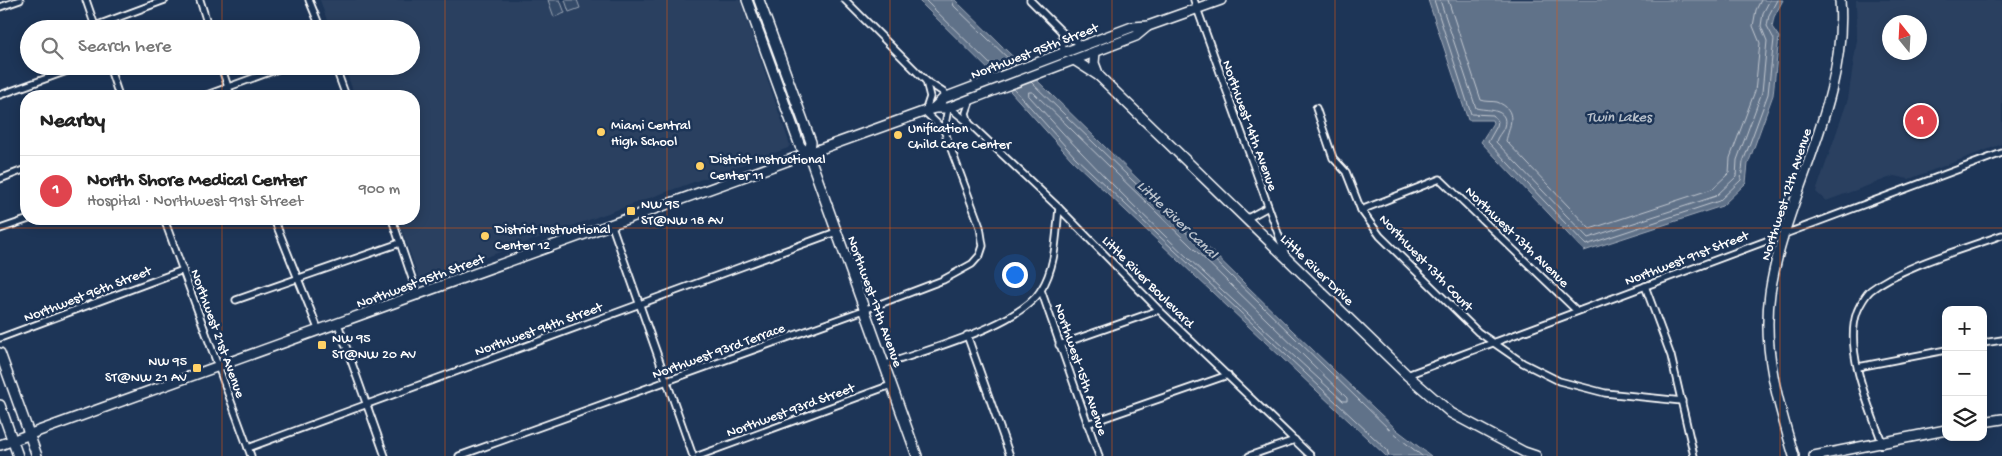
<!DOCTYPE html>
<meta charset="utf-8">
<style>
:root{--surface:#fff;--page:#f6f6f6;--text:#222;--muted:#767676;--line:#e0e0e0;--accent:#2563eb}
body{margin:0;font-family:"Gochi Hand",sans-serif;background:var(--page);color:var(--text)}
.controls{position:absolute;right:15px;bottom:15px;display:grid;overflow:hidden;border-radius:10px;box-shadow:0 2px 12px #0003}
.controls button{width:45px;height:45px;display:grid;place-items:center;padding:0;border:0;border-bottom:1px solid var(--line);background:var(--surface);color:var(--text);font:25px sans-serif}
.compass{position:absolute;left:1882px;top:15px;width:45px;height:45px;border-radius:50%;background:var(--surface);box-shadow:0 2px 12px #0003;rotate:342deg}
.you{position:absolute;left:1014px;top:274px;width:18px;height:18px;margin:-12px;border:4px solid #fff;border-radius:50%;background:#1a73e8;box-shadow:0 0 0 8px #1a73e833}
.badge{display:grid;place-items:center;width:32px;height:32px;border-radius:50%;background:var(--accent);color:#fff;font-size:16px;font-weight:700}
.pin{position:absolute;translate:-50% -50%;border:2px solid #fff;box-shadow:0 1px 5px #0006}
.list{margin:0;padding:0;list-style:none}
h2{display:flex;justify-content:space-between;align-items:center;height:65px;margin:0;padding:0 20px;font-size:21px}
h2 small{font-size:16px;font-weight:400;color:var(--muted)}
.list li{display:grid;grid-template-columns:32px 1fr auto;gap:15px;align-items:center;box-sizing:border-box;height:70px;padding:0 20px;border-top:1px solid var(--line)}
.list b{display:block;font-size:19px;white-space:nowrap}
.list p{margin:0;font-size:16px;white-space:nowrap;color:var(--muted)}
.list em{font-size:16px;font-style:normal;color:var(--muted)}
.icon{flex:none;width:28px;height:28px;fill:none;stroke:currentColor;stroke-width:2;stroke-linecap:round;stroke-linejoin:round}
.map{position:relative;flex:none;width:2002px;height:456px;overflow:hidden}
.search{position:absolute;background:var(--surface);box-shadow:0 2px 12px #0003;left:20px;top:20px;width:400px;height:55px;display:flex;align-items:center;gap:12px;box-sizing:border-box;padding:0 18px;border-radius:28px;color:var(--muted);font-size:19px}
.panel{position:absolute;background:var(--surface);box-shadow:0 2px 12px #0003;left:20px;top:90px;width:400px;height:135px;border-radius:20px}
.map>svg:first-child{display:block}
</style>
<div class="map">
<svg width="2002" height="456" viewBox="0 0 2002 456">
<rect width="100%" height="100%" fill="#1d3557"/>
<filter id="ink" filterUnits="userSpaceOnUse"><feTurbulence type="fractalNoise" baseFrequency=".02" numOctaves="2"/><feDisplacementMap in="SourceGraphic" scale="10" xChannelSelector="R" yChannelSelector="G"/><feConvolveMatrix kernelMatrix="1 2 1 2 8 2 1 2 1" color-interpolation-filters="sRGB"/></filter>
<g filter="url(#ink)">
<g fill="#2a4161" fill-rule="evenodd">
<path d="M320 0H740L790 145 788 148 420 281 398 219H414V96H355L344 66H411V29H330Z"/>
<path d="M1856 0H2002V144L1909 179 1894 176 1826 201 1816 192 1848 99 1857 40ZM1890 22H1920V52H1890Z"/>
</g>
<g fill="#364b69" stroke="#9aa5b4">
<path d="M548 0H560L565 13 554 17Z"/>
<path d="M565 0H577L580 8 569 12Z"/>
</g>
<g fill="#617289" stroke="#a0aab8">
<path d="M918 0H955L1293 331 1397 430 1431 456H1386L1072 160 1011 92Z"/>
<path d="M1428 0H1783L1774 17 1772 27 1779 37 1773 95 1748 164 1746 183 1722 206 1584 251 1481 142 1493 123 1492 120H1468Z"/>
</g>
<g fill="none" stroke-linecap="round" stroke-linejoin="round">
<g stroke="#c0c7d0" stroke-width="1">
<path d="M925 0 998 72"/>
<path d="M952 0 954 6 1015 65"/>
<path d="M1434 0 1471 114 1493 115 1498 121 1497 126 1488 142 1586 245 1719 201 1741 180 1743 162 1768 94 1774 39 1767 26 1769 15 1777 0"/>
<path d="M1440 0 1476 108C1485 111 1510 107 1504 127 1502 133 1497 136 1496 142L1588 238 1716 196 1736 177 1737 160 1762 92 1767 41 1761 26 1763 13 1770 0"/>
<path d="M1448 0 1481 100C1486 102 1492 101 1497 102 1519 110 1509 127 1506 141L1590 229 1712 189 1729 173 1730 158 1755 91 1760 43 1753 26 1756 10 1761 0"/>
<path d="M1031 82 1393 433 1422 456"/>
<path d="M1014 89 1075 157 1387 450 1389 456"/>
<path d="M1029 92H1033L1347 398V401H1343C1236 303 1126 205 1029 96Z"/>
</g>
<defs>
<g id="street">
<path d="M86 0 96 29"/>
<path d="M200 0 209 29"/>
<path d="M309 0 321 29"/>
<path d="M845 0 926 81 949 96"/>
<path d="M1030 0 1062 32 1083 46"/>
<path d="M1194 0 1285 253"/>
<path d="M0 7 20 0"/>
<path d="M95 26 165 0"/>
<path d="M1062 32 1063 54"/>
<path d="M109 66 119 96"/>
<path d="M221 66 231 96"/>
<path d="M335 66 346 96"/>
<path d="M0 95 81 66"/>
<path d="M204 96 286 66"/>
<path d="M949 107 969 123 1059 208 1159 310 1311 456"/>
<path d="M1316 108 1333 158 1346 172 1361 210 1380 236 1478 332 1523 363 1559 381 1605 393 1682 401"/>
<path d="M969 123 966 113 971 99"/>
<path d="M944 130 948 108"/>
<path d="M0 179 26 169"/>
<path d="M1361 210 1440 179 1577 311"/>
<path d="M164 219 251 456"/>
<path d="M274 219 319 331"/>
<path d="M392 219 418 296"/>
<path d="M1246 219 1268 207"/>
<path d="M612 226 693 456"/>
<path d="M0 229 29 219"/>
<path d="M1645 286 1671 356 1694 456"/>
<path d="M1041 290 1099 456"/>
<path d="M236 300 400 243"/>
<path d="M338 324 385 456"/>
<path d="M967 335 1010 456"/>
<path d="M0 338 183 270"/>
<path d="M1983 343 2002 340"/>
<path d="M1059 345 1159 310"/>
<path d="M884 365C925 350 1019 326 1041 290 1056 267 1056 235 1059 208"/>
<path d="M1858 367 1946 350"/>
<path d="M1407 375 2002 153"/>
<path d="M1087 424 1228 375"/>
<path d="M1882 442C1869 407 1844 349 1857 312 1859 306 1866 294 1871 290 1902 266 1964 249 2002 235"/>
<path d="M248 448 836 232"/>
<path d="M459 456 864 310 943 280 972 264 980 255 983 246 980 227 944 130 925 112 930 97 926 81"/>
<path d="M698 456 891 385"/>
<path d="M1249 456 1295 440"/>
</g>
<g id="secondary">
<path d="M747 0 800 146 809 155 917 456"/>
<path d="M759 0 811 142 809 155"/>
<path d="M1095 52 1094 63 1099 76"/>
<path d="M1074 60 1099 76 1407 375 1451 413 1524 452 1536 456"/>
<path d="M934 108 944 98 1132 27 1148 26 1221 0"/>
<path d="M0 353 37 456"/>
<path d="M0 405 18 456"/>
<path d="M1983 422 2002 419"/>
<path d="M0 445 934 108H948L1136 36 1148 26"/>
<path d="M1794 456C1778 403 1762 349 1770 293 1785 193 1848 104 1840 0"/>
<path d="M1814 456 1946 430"/>
</g>
</defs>
<use href="#street" stroke="#fff" stroke-width="9"/>
<use href="#secondary" stroke="#fff" stroke-width="12"/>
<use href="#street" stroke="#1d3557" stroke-width="5.5"/>
<use href="#secondary" stroke="#1d3557" stroke-width="9"/>
</g>
</g>
<path fill="none" stroke="#e8590c" stroke-width="1" stroke-opacity="0.55" d="M222 0V29M445 0V456M667 0V456M890 0V456M1112 0V456M1335 0V456M1557 0V456M1780 0V456M222 66V96M222 219V456M0 228H2002"/>
<g fill="#ffd166" stroke="#1d3557" stroke-width="2">
<circle cx="601" cy="132" r="5"/>
<circle cx="898" cy="135" r="5"/>
<circle cx="700" cy="166" r="5"/>
<rect x="626" y="206" width="10" height="10" rx="2.5"/>
<circle cx="485" cy="236" r="5"/>
<rect x="317" y="340" width="10" height="10" rx="2.5"/>
<rect x="192" y="363" width="10" height="10" rx="2.5"/>
</g>
<g text-anchor="middle" stroke-width="5" stroke-linejoin="round" paint-order="stroke">
<g font-size="14" fill="#fff" stroke="#1d3557">
<text transform="translate(1034 50) rotate(-21)" y="5">Northwest 95th Street</text>
<text transform="translate(1251 125) rotate(70)" y="5">Northwest 14th Avenue</text>
<text transform="translate(1785 194) rotate(-72)" y="5">Northwest 12th Avenue</text>
<text transform="translate(1518 236) rotate(44)" y="5">Northwest 13th Avenue</text>
<text transform="translate(1686 257) rotate(-21)" y="5">Northwest 91st Street</text>
<text transform="translate(1427 262) rotate(46)" y="5">Northwest 13th Court</text>
<text transform="translate(1318 269) rotate(44)" y="5">Little River Drive</text>
<text transform="translate(420 280) rotate(-20)" y="5">Northwest 95th Street</text>
<text transform="translate(1149 281) rotate(45)" y="5">Little River Boulevard</text>
<text transform="translate(87 293) rotate(-21)" y="5">Northwest 96th Street</text>
<text transform="translate(876 301) rotate(70)" y="5">Northwest 17th Avenue</text>
<text transform="translate(538 328) rotate(-20)" y="5">Northwest 94th Street</text>
<text transform="translate(219 333) rotate(70)" y="5">Northwest 21st Avenue</text>
<text transform="translate(718 350) rotate(-20)" y="5">Northwest 93rd Terrace</text>
<text transform="translate(1082 369) rotate(71)" y="5">Northwest 15th Avenue</text>
<text transform="translate(790 409) rotate(-20)" y="5">Northwest 93rd Street</text>
</g>
<g font-size="14" fill="#fff" stroke="#1d3557" text-anchor="start">
<text x="611" y="129">Miami Central<tspan x="611" dy="16">High School</tspan></text>
<text x="908" y="132">Unification<tspan x="908" dy="16">Child Care Center</tspan></text>
<text x="710" y="163">District Instructional<tspan x="710" dy="16">Center 11</tspan></text>
<text x="641" y="208">NW 95<tspan x="641" dy="16">ST@NW 18 AV</tspan></text>
<text x="495" y="233">District Instructional<tspan x="495" dy="16">Center 12</tspan></text>
<text x="332" y="342">NW 95<tspan x="332" dy="16">ST@NW 20 AV</tspan></text>
<text x="187" y="365" text-anchor="end">NW 95<tspan x="187" dy="16">ST@NW 21 AV</tspan></text>
</g>
<g font-size="15" font-style="italic" fill="#b8c0ca" stroke="#1d3557">
<text x="1619" y="121">Twin Lakes</text>
<text transform="translate(1178 219) rotate(44)" y="5">Little River Canal</text>
</g>
</g>
</svg>
<div class="controls">
<button>+</button>
<button>−</button>
<button><svg class="icon" aria-label="layers" viewBox="0 0 24 24"><path d="M12 4l9 5-9 5-9-5zM3 14l9 5 9-5"/></svg></button>
</div>
<svg class="compass" viewBox="-18 -18 36 36"><path d="M0-13l5 13h-10z" fill="#e53935"/><path d="M0 13l5-13h-10z" fill="#767676"/></svg>
<div class="you"></div>
<div class="pin badge" style="left:1921px;top:121px;background:#e0444e">1</div>
<div class="search"><svg class="icon" aria-label="search" viewBox="0 0 24 24"><circle cx="10" cy="10" r="6"/><path d="M15 15l6 6"/></svg>Search here</div>
<section class="panel">
<h2>Nearby<small></small></h2>
<ul class="list">
<li><span class="badge" style="background:#e0444e">1</span><div><b>North Shore Medical Center</b><p>Hospital · Northwest 91st Street</p></div><em>900 m</em></li>
</ul>
</section>
</div>
